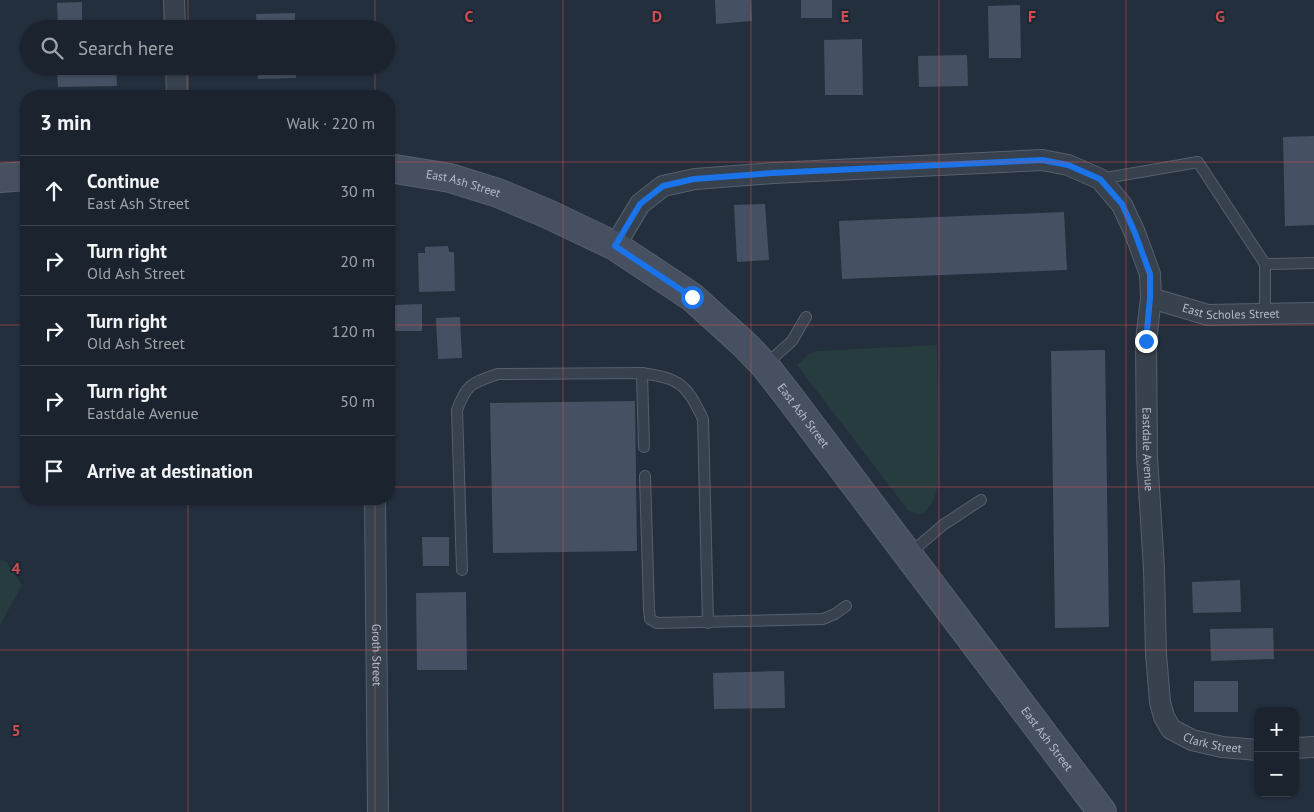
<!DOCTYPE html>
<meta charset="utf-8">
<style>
:root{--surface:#1b232e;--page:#242b36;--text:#f1f3f6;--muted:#a0a4aa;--line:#39404a}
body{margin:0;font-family:"PT Sans",sans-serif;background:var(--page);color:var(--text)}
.controls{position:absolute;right:15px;bottom:15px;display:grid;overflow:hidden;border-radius:10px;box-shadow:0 1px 4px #0004}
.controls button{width:45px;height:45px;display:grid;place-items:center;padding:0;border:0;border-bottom:1px solid var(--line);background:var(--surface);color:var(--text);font:25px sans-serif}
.stop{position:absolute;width:15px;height:15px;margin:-11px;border:4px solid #1a73e8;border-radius:50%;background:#fff}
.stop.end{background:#1a73e8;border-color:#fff;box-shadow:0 1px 5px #0008}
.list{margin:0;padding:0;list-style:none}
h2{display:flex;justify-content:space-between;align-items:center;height:65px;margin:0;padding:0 20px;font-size:21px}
h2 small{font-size:16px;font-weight:400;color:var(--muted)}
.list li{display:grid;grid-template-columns:32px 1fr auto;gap:15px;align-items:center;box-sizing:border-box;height:70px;padding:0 20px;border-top:1px solid var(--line)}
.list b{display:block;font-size:19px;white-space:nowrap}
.list p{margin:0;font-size:16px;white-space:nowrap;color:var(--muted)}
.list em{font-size:16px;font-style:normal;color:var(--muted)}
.icon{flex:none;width:28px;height:28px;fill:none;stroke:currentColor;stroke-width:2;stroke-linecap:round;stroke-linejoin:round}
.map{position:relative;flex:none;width:1314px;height:812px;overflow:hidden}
.search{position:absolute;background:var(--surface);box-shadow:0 1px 4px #0004;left:20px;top:20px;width:375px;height:55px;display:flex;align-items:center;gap:12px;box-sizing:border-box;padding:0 18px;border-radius:28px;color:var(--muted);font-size:19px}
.panel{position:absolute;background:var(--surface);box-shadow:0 1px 4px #0004;left:20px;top:90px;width:375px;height:415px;border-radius:20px}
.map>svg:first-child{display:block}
</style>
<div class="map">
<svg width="1314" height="812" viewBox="0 0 1314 812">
<rect width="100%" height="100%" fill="#242f3e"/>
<g fill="#263c3f">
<path d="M937 345 939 477C937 491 933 510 919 515L908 510 797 365 809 354 818 351Z"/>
<path d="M0 560 6 561 22 585 0 625Z"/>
</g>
<g fill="#455162">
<path d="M715 0H751L752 21 716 24Z"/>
<rect x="801" y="0" width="31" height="18"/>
<path d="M82 2V25L58 26 57 3Z"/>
<path d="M1020 5 1021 58H989L988 6Z"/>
<path d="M295 13V29H257L256 14Z"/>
<path d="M862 39 863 95H825L824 40Z"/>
<path d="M967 55 968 86 919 87 918 56Z"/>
<path d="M42 66H116L117 86 58 87 57 71 42 72Z"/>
<path d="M257 66H296V78L258 79Z"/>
<path d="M1314 136V225L1285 226 1283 137Z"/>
<path d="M765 204 769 260 737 262 734 205Z"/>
<path d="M1064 212 1067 270 842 279 839 221Z"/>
<path d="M448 246 449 252H454L455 291 419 292 418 253H425V247Z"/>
<path d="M422 304V331H395L394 305Z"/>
<path d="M460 317 462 358 438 359 436 318Z"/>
<path d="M1105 350 1109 627 1055 628 1051 351Z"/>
<path d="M635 401 637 551 493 553 490 403Z"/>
<path d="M422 537H449V566H423Z"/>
<path d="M1240 580 1241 612 1193 613 1192 582Z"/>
<path d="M466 592 467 670H417L416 593Z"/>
<path d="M1273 628 1274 659 1211 661 1210 629Z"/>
<path d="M784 671 785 708 714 709 713 673Z"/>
<rect x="1194" y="681" width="44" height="31"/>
</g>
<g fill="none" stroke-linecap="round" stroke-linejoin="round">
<defs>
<g id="lane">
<path d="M1100 179 1198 162 1265 264"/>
<path d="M1265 315V264L1314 263"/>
<path d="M765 365 792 341 806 317"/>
<path d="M642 373 644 447"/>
<path d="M645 476 649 609 650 619 657 623 823 619 835 614 846 606"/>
<path d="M909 554 943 525 981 500"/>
<path d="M462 570 457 410C467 383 472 383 498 374L642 373C681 379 686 384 703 419L708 623"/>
</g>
<g id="street">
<path d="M174 0 175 29"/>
<path d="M176 66 177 96"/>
<path id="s1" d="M615 246 640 204 663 186 695 179 773 173 1042 160 1068 165 1100 179 1122 205 1135 233 1150 274 1151 298 1146 341 1147 456 1154 569 1156 654 1160 702 1164 717 1171 729 1192 740 1222 747 1258 750"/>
<path id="s2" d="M1151 298 1208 315 1314 313"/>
<path id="s3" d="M375 499 378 812"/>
<path d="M1295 748 1314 747"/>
</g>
<g id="secondary">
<path id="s4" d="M389 168 450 178 498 193 548 214 615 246 692 297 746 346 765 366 787 394 1102 812"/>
<path d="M0 178 26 176"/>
</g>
</defs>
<use href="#lane" stroke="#565f6c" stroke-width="12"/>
<use href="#street" stroke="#565f6c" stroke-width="22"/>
<use href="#secondary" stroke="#565f6c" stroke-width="30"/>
<use href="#lane" stroke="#38414e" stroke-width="10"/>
<use href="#street" stroke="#38414e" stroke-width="20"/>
<use href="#secondary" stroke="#465061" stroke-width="28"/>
</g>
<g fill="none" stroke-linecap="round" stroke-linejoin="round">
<path stroke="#1a73e8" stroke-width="6" d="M692 297 615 246 640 204 663 186 694 179 773 173 1042 160 1068 165 1100 179 1122 204 1135 233 1150 274V298L1146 341"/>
</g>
<path fill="none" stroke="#ce4d50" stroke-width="1" stroke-opacity="0.55" d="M188 0V29M375 0V29M563 0V812M751 0V812M939 0V812M1126 0V812M188 66V96M375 66V96M0 162H26M389 162H1314M0 325H26M389 325H1314M0 487H26M389 487H1314M188 499V812M375 499V812M0 650H1314"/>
<g text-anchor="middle" stroke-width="4" stroke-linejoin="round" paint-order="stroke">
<g font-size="12" fill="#b4bcc9" stroke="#1d2633">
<text dy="4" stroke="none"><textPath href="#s4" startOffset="76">East Ash Street</textPath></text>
<text dy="4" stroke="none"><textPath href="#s2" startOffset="82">East Scholes Street</textPath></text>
<text dy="4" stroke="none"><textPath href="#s4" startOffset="496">East Ash Street</textPath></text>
<text dy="4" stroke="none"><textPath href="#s1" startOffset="804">Eastdale Avenue</textPath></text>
<text dy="4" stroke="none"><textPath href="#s3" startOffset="156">Groth Street</textPath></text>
<text dy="4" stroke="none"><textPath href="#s4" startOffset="901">East Ash Street</textPath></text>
<text dy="4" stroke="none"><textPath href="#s1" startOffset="1131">Clark Street</textPath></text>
</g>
</g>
<g font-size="16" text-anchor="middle" font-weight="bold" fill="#ce4d50" stroke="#1d2633" stroke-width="4" stroke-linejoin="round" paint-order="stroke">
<text x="469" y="22">C</text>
<text x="657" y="22">D</text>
<text x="845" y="22">E</text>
<text x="1032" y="22">F</text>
<text x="1220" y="22">G</text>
<text x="16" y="574">4</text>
<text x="16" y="736">5</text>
</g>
</svg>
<div class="controls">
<button>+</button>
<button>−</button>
</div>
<div class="stop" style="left:692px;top:297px"></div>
<div class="stop end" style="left:1146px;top:341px"></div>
<div class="search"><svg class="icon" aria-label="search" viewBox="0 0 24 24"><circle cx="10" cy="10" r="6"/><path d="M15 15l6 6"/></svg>Search here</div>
<section class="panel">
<h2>3 min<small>Walk · 220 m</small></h2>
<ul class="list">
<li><svg class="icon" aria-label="ahead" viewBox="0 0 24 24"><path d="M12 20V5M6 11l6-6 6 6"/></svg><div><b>Continue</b><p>East Ash Street</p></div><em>30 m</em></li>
<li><svg class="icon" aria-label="right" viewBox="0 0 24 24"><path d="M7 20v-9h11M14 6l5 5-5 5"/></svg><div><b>Turn right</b><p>Old Ash Street</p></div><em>20 m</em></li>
<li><svg class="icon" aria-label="right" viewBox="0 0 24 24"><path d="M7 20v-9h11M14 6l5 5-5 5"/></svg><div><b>Turn right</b><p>Old Ash Street</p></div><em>120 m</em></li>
<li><svg class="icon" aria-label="right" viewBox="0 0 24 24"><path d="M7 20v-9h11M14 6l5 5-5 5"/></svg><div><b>Turn right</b><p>Eastdale Avenue</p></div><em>50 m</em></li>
<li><svg class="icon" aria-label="arrive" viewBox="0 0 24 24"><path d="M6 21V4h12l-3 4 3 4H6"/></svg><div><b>Arrive at destination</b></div></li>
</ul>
</section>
</div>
